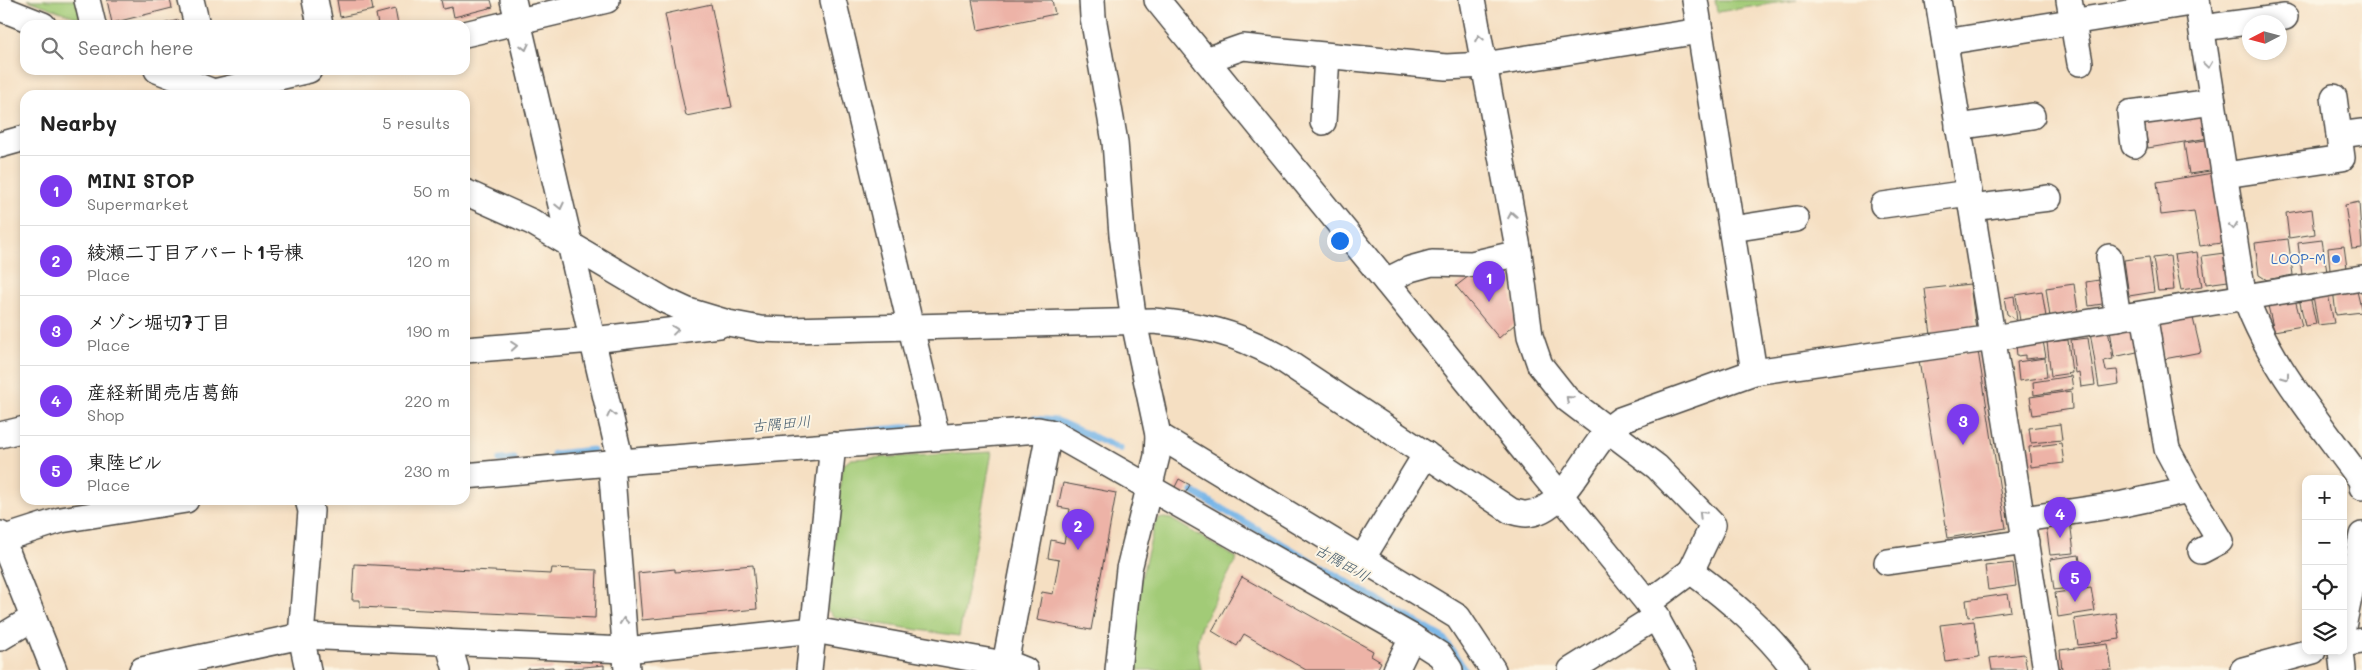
<!DOCTYPE html>
<meta charset="utf-8">
<style>
:root{--surface:#fff;--page:#f2f2f2;--text:#222;--muted:#767676;--line:#e0e0e0;--accent:#7c3aed}
body{margin:0;font-family:Mali,"Klee One",sans-serif;background:var(--page);color:var(--text)}
.controls{position:absolute;right:15px;bottom:15px;display:grid;overflow:hidden;border-radius:10px;box-shadow:0 2px 8px #0003}
.controls button{width:45px;height:45px;display:grid;place-items:center;padding:0;border:0;border-bottom:1px solid var(--line);background:var(--surface);color:var(--text);font:25px sans-serif}
.compass{position:absolute;left:2242px;top:15px;width:45px;height:45px;border-radius:50%;background:var(--surface);box-shadow:0 2px 8px #0003;rotate:264deg}
.you{position:absolute;left:1339px;top:240px;width:18px;height:18px;margin:-12px;border:4px solid #fff;border-radius:50%;background:#1a73e8;box-shadow:0 0 0 8px #1a73e833}
.badge{display:grid;place-items:center;width:32px;height:32px;border-radius:50%;background:var(--accent);color:#fff;font-size:16px;font-weight:700}
.pin{position:absolute;translate:-50% -41px;filter:drop-shadow(0 1px 2px #0008)}
.pin::after{content:'';position:absolute;top:26px;width:18px;height:15px;background:inherit;clip-path:polygon(0 0,100% 0,50% 100%)}
.list{margin:0;padding:0;list-style:none}
h2{display:flex;justify-content:space-between;align-items:center;height:65px;margin:0;padding:0 20px;font-size:21px}
h2 small{font-size:16px;font-weight:400;color:var(--muted)}
.list li{display:grid;grid-template-columns:32px 1fr auto;gap:15px;align-items:center;box-sizing:border-box;height:70px;padding:0 20px;border-top:1px solid var(--line)}
.list b{display:block;font-size:19px;white-space:nowrap}
.list p{margin:0;font-size:16px;white-space:nowrap;color:var(--muted)}
.list em{font-size:16px;font-style:normal;color:var(--muted)}
.icon{flex:none;width:28px;height:28px;fill:none;stroke:currentColor;stroke-width:2;stroke-linecap:round;stroke-linejoin:round}
.map{position:relative;flex:none;width:2362px;height:670px;overflow:hidden}
.search{position:absolute;background:var(--surface);box-shadow:0 2px 8px #0003;left:20px;top:20px;width:450px;height:55px;display:flex;align-items:center;gap:12px;box-sizing:border-box;padding:0 18px;border-radius:15px;color:var(--muted);font-size:19px}
.panel{position:absolute;background:var(--surface);box-shadow:0 2px 8px #0003;left:20px;top:90px;width:450px;height:415px;border-radius:15px}
.map>svg:first-child{display:block}
</style>
<div class="map">
<svg width="2362" height="670" viewBox="0 0 2362 670">
<rect width="100%" height="100%" fill="#fcf5e5"/>
<filter id="ink" filterUnits="userSpaceOnUse"><feTurbulence type="fractalNoise" baseFrequency=".02" numOctaves="2"/><feDisplacementMap in="SourceGraphic" scale="10" xChannelSelector="R" yChannelSelector="G"/><feConvolveMatrix kernelMatrix="1 2 1 2 8 2 1 2 1" color-interpolation-filters="sRGB"/></filter>
<filter id="wash" filterUnits="userSpaceOnUse"><feTurbulence type="fractalNoise" baseFrequency=".0096" numOctaves="4" result="noise"/><feDisplacementMap in="SourceGraphic" scale="20" xChannelSelector="R" yChannelSelector="G"/><feGaussianBlur stdDeviation="1.12" result="paint"/><feColorMatrix in="noise" values="0 0 0 0 0 0 0 0 0 0 0 0 0 0 0 0 0 1.4 0 .05"/><feComposite in="paint" operator="in"/></filter>
<g filter="url(#wash)">
<rect width="100%" height="100%" fill="#f5dfc2"/>
<g fill="#a2cb77" stroke="#667b51">
<path d="M28 0H78L81 12 78 18Z"/>
<path d="M1715 0H1797L1717 12Z"/>
<path d="M992 452 959 636 834 617 827 609 842 466 851 459Z"/>
<path d="M1164 518 1171 519 1237 558 1201 626 1197 644 1201 670H1130L1139 587 1155 523 1158 519Z"/>
</g>
<g fill="none" stroke-linecap="round" stroke-linejoin="round">
<g stroke="#73b4e8" stroke-width="7">
<path d="M1034 419 1057 421 1120 449"/>
<path d="M852 432 912 427"/>
<path d="M554 454 592 450"/>
<path d="M500 460 514 459"/>
<path d="M1193 492 1443 638 1465 670"/>
</g>
</g>
<g id="blocks">
<g fill="#edb3a7">
<path d="M107 0H170L172 8 112 23Z"/>
<path d="M337 0H371L373 10 340 17Z"/>
<path d="M441 0H491L493 7 454 17 452 7 443 9Z"/>
<path d="M972 0H1052L1055 14 978 30Z"/>
<path d="M711 4 732 107 686 116 665 14Z"/>
<path d="M395 9 398 25H378L376 14Z"/>
<path d="M179 20 180 25H162V24Z"/>
<path d="M2209 105 2214 137 2148 148 2143 114Z"/>
<path d="M2213 139 2217 170 2189 174 2184 143Z"/>
<path d="M2219 172 2228 242 2200 246 2194 211 2161 215 2157 182Z"/>
<path d="M2359 202 2362 248 2352 249 2345 205Z"/>
<path d="M2312 209 2315 234 2289 238 2286 213Z"/>
<path d="M2288 239 2293 275 2267 280 2259 275 2255 243Z"/>
<path d="M2322 240 2327 272 2302 275 2298 243Z"/>
<path d="M2344 246 2347 268 2330 270 2328 248Z"/>
<path d="M2197 252 2202 287 2181 290 2174 255Z"/>
<path d="M2224 253 2228 281 2206 284 2202 256Z"/>
<path d="M2170 256 2174 290 2158 291 2153 258Z"/>
<path d="M2149 257 2154 292 2129 296 2124 260Z"/>
<path d="M1509 268 1515 324 1499 338 1456 286 1473 273Z"/>
<path d="M2106 279 2109 303 2089 306 2086 282Z"/>
<path d="M1970 284 1976 329 1931 335 1925 289Z"/>
<path d="M2074 284 2078 312 2050 317 2046 288Z"/>
<path d="M2356 287 2362 312 2336 315 2333 289Z"/>
<path d="M2042 291 2046 317 2020 321 2016 295Z"/>
<path d="M2328 294 2334 323 2318 325 2313 296Z"/>
<path d="M2014 296 2017 321 2007 314 2004 298Z"/>
<path d="M2310 296 2316 324 2305 326 2299 298Z"/>
<path d="M2295 299 2302 326 2274 331 2268 306 2273 300Z"/>
<path d="M2192 314 2201 352 2164 359 2158 320Z"/>
<path d="M2142 324 2146 350 2114 357 2110 329Z"/>
<path d="M2108 330 2113 359 2104 361 2106 371 2117 370 2119 384 2099 387 2090 332Z"/>
<path d="M2088 338 2095 385 2081 387 2079 372 2075 373 2071 340Z"/>
<path d="M2068 340 2072 373 2051 376 2047 342Z"/>
<path d="M2043 341 2046 357 2025 359V355L2017 356 2016 345Z"/>
<path d="M1978 351 2006 528 1948 538 1919 361Z"/>
<path d="M2045 358 2047 377 2019 381 2017 362Z"/>
<path d="M2071 376 2073 389 2034 395 2033 382Z"/>
<path d="M2071 391 2072 409 2033 415 2030 397Z"/>
<path d="M2060 424 2062 440 2031 443 2029 428Z"/>
<path d="M2061 443 2064 463 2031 467 2029 447Z"/>
<path d="M1179 479 1190 485 1184 495 1174 489Z"/>
<path d="M1063 483 1116 493 1091 630 1037 620 1042 592 1053 594 1059 560 1048 558 1051 540 1064 543 1070 509 1058 507Z"/>
<path d="M2070 521 2074 553 2050 555 2046 524Z"/>
<path d="M2079 555 2084 586 2054 590 2050 559Z"/>
<path d="M2013 563 2016 586 1988 590 1985 566Z"/>
<path d="M354 564 551 574 552 568 597 570 595 618 360 607V600H352Z"/>
<path d="M753 565 757 609 642 620 638 573 675 569V572Z"/>
<path d="M1242 577 1373 651 1371 656 1381 662 1377 670H1306L1244 634 1237 646 1212 631Z"/>
<path d="M2091 588 2095 611 2058 617 2055 593Z"/>
<path d="M2008 594 2011 611 1968 617 1966 600Z"/>
<path d="M2116 613 2120 639 2078 645 2074 619Z"/>
<path d="M1974 621 1979 657 1946 662 1940 625Z"/>
<path d="M2108 644 2112 670H2062L2060 650Z"/>
<path d="M2024 654 2027 670H1992L1990 658Z"/>
<path d="M604 665V670H564V669Z"/>
<path d="M553 667V670H528V669Z"/>
</g>
</g>
</g>
<g filter="url(#ink)">
<use href="#blocks" fill-opacity="0" stroke="#494642" stroke-width="1"/>
<g fill="none" stroke-linecap="round" stroke-linejoin="round">
<defs>
<g id="minor">
<path d="M87 0 93 25"/>
<path d="M191 0 197 25"/>
<path d="M315 0 320 25"/>
<path d="M513 0 621 462"/>
<path d="M833 0 937 437"/>
<path d="M1092 0 1093 17 1115 142 1122 235 1134 322 1158 435 1157 456 1129 569 1118 670"/>
<path d="M1157 0 1648 603 1685 670"/>
<path d="M1472 0 1519 253 1530 336 1540 365 1567 399 1657 467 1713 525 1691 571"/>
<path d="M1695 0 1754 372"/>
<path d="M1938 0 2046 670"/>
<path d="M2069 0 2080 63"/>
<path d="M2197 0 2242 287C2265 360 2317 419 2361 480L2362 487"/>
<path d="M0 8 43 25"/>
<path d="M2202 28 2285 17"/>
<path d="M465 34 607 0"/>
<path d="M1945 42 2197 2"/>
<path d="M1206 60 1243 47 1446 67 1484 65 1700 31"/>
<path d="M157 70 221 95"/>
<path d="M201 95 309 70"/>
<path d="M1323 122 1327 56"/>
<path d="M1958 127 2032 116"/>
<path d="M2339 135 2362 132"/>
<path d="M0 145 25 138"/>
<path d="M2134 145 2130 113 2213 102"/>
<path d="M2225 175 2342 158 2334 97"/>
<path d="M465 192 532 222 664 300 688 311 728 323 760 329 789 330 1153 321C1202 325 1233 332 1276 355L1511 511C1515 512 1521 514 1526 514 1568 512 1588 442 1620 420L1754 372 1993 338 2362 278"/>
<path d="M1883 205 1969 193"/>
<path d="M1972 208 2049 198"/>
<path d="M1732 229 1796 219"/>
<path d="M2109 257 2118 318"/>
<path d="M1386 281 1410 269 1432 263 1472 264 1519 253"/>
<path d="M2144 314 2167 449 2189 490 2220 541 2201 551"/>
<path d="M465 350 593 340 719 325"/>
<path d="M0 435 25 429"/>
<path d="M1158 435 1458 617 1493 670"/>
<path d="M611 463 627 670"/>
<path d="M465 476 621 462 1038 430 1053 433 1071 443 1412 637 1440 655 1450 670"/>
<path d="M308 500 311 511 301 636 308 670"/>
<path d="M2023 519 2123 504 2189 490"/>
<path d="M0 534 54 670"/>
<path d="M2 539 61 520 186 500"/>
<path d="M1362 559 1426 454"/>
<path d="M1887 562 2026 542"/>
<path d="M1648 603 1691 571C1731 601 1765 630 1795 670"/>
<path d="M2343 627 2362 535"/>
<path d="M0 638 33 618"/>
<path d="M448 642 456 670"/>
<path d="M2343 644 2362 641"/>
<path d="M2341 651 2343 670"/>
<path d="M1005 664 1049 432"/>
<path d="M142 670 301 636 626 650 814 630 1015 666 1025 670"/>
<path d="M809 670 833 445"/>
<path d="M1396 670 1412 637"/>
<path d="M1571 670 1657 616"/>
<path d="M2243 670 2313 651"/>
</g>
</defs>
<use href="#minor" stroke="#494642" stroke-width="28"/>
<use href="#minor" stroke="#fff" stroke-width="25"/>
</g>
<defs><path id="oneway-chevron" d="M-2-3.5L2.5 0L-2 3.5" fill="none" stroke-width="1.6" stroke-linecap="round" stroke-linejoin="round" transform="scale(1.25)"/></defs>
<g stroke="#a0a0a0">
<use href="#oneway-chevron" transform="translate(1479 38) rotate(-101)"/>
<use href="#oneway-chevron" transform="translate(525 47) rotate(77)"/>
<use href="#oneway-chevron" transform="translate(2208 65) rotate(82)"/>
<use href="#oneway-chevron" transform="translate(560 206) rotate(77)"/>
<use href="#oneway-chevron" transform="translate(1512 215) rotate(-100)"/>
<use href="#oneway-chevron" transform="translate(2233 226) rotate(82)"/>
<use href="#oneway-chevron" transform="translate(675 330) rotate(-7)"/>
<use href="#oneway-chevron" transform="translate(514 346) rotate(-5)"/>
<use href="#oneway-chevron" transform="translate(2286 377) rotate(54)"/>
<use href="#oneway-chevron" transform="translate(1569 399) rotate(-138)"/>
<use href="#oneway-chevron" transform="translate(611 414) rotate(-103)"/>
<use href="#oneway-chevron" transform="translate(1702 514) rotate(-135)"/>
<use href="#oneway-chevron" transform="translate(624 621) rotate(-95)"/>
</g>
</g>
<circle fill="#3f7fe0" stroke="#fcf5e5" stroke-width="2" cx="2336" cy="259" r="5"/>
<g text-anchor="middle" stroke-width="4" stroke-linejoin="round" paint-order="stroke">
<g font-size="14" fill="#366cbe" stroke="#fcf5e5" text-anchor="end">
<text x="2326" y="264">LOOP-M</text>
</g>
<g font-size="15" font-style="italic" fill="#445b6d" stroke="#fcf5e5">
<text transform="translate(781 424) rotate(-5)" y="5">古隅田川</text>
<text transform="translate(1342 563) rotate(30)" y="5">古隅田川</text>
</g>
</g>
</svg>
<div class="controls">
<button>+</button>
<button>−</button>
<button><svg class="icon" aria-label="locate" viewBox="0 0 24 24"><circle cx="12" cy="12" r="6"/><path d="M12 2v4M12 18v4M2 12h4M18 12h4"/></svg></button>
<button><svg class="icon" aria-label="layers" viewBox="0 0 24 24"><path d="M12 4l9 5-9 5-9-5zM3 14l9 5 9-5"/></svg></button>
</div>
<svg class="compass" viewBox="-18 -18 36 36"><path d="M0-13l5 13h-10z" fill="#e53935"/><path d="M0 13l5-13h-10z" fill="#767676"/></svg>
<div class="you"></div>
<div class="pin badge" style="left:1489px;top:302px">1</div>
<div class="pin badge" style="left:1078px;top:550px">2</div>
<div class="pin badge" style="left:1963px;top:445px">3</div>
<div class="pin badge" style="left:2060px;top:538px">4</div>
<div class="pin badge" style="left:2075px;top:602px">5</div>
<div class="search"><svg class="icon" aria-label="search" viewBox="0 0 24 24"><circle cx="10" cy="10" r="6"/><path d="M15 15l6 6"/></svg>Search here</div>
<section class="panel">
<h2>Nearby<small>5 results</small></h2>
<ul class="list">
<li><span class="badge">1</span><div><b>MINI STOP</b><p>Supermarket</p></div><em>50 m</em></li>
<li><span class="badge">2</span><div><b>綾瀬二丁目アパート1号棟</b><p>Place</p></div><em>120 m</em></li>
<li><span class="badge">3</span><div><b>メゾン堀切7丁目</b><p>Place</p></div><em>190 m</em></li>
<li><span class="badge">4</span><div><b>産経新聞売店葛飾</b><p>Shop</p></div><em>220 m</em></li>
<li><span class="badge">5</span><div><b>東陸ビル</b><p>Place</p></div><em>230 m</em></li>
</ul>
</section>
</div>
